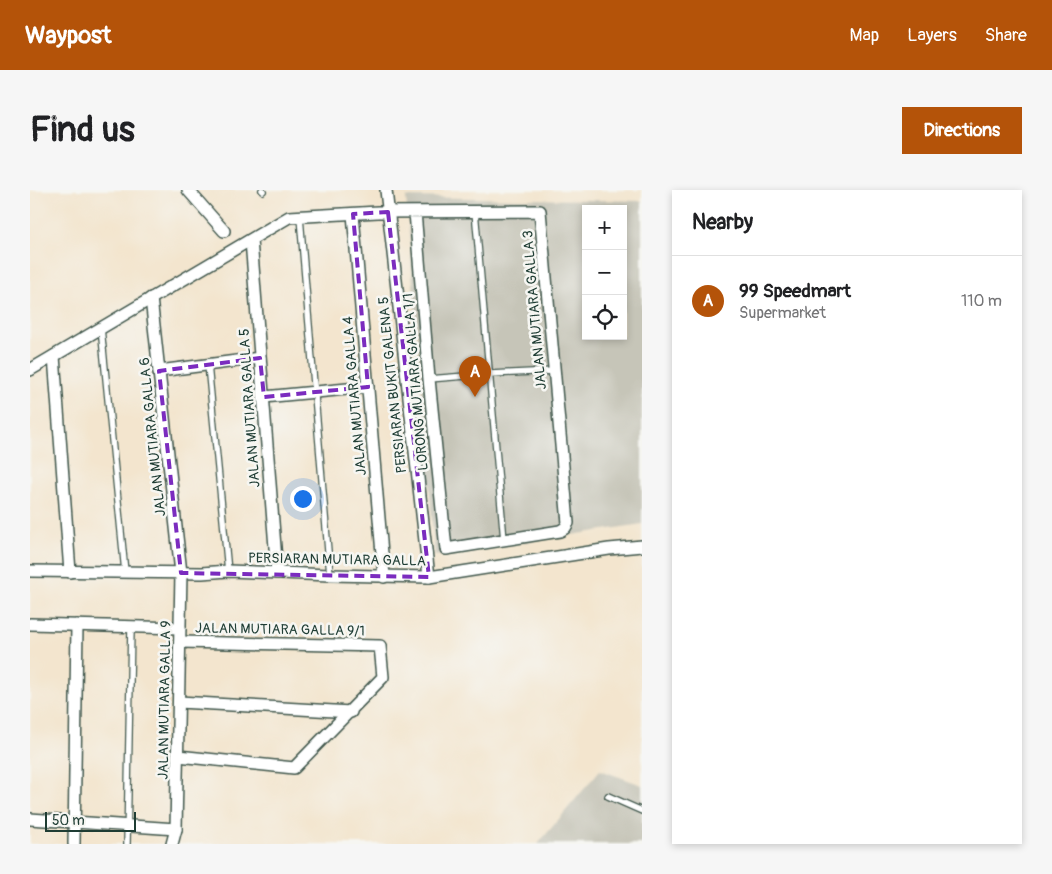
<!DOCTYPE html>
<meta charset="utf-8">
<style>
:root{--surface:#fff;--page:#f6f6f6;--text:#202124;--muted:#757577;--line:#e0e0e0;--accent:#b45309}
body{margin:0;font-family:Pangolin,sans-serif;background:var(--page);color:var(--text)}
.controls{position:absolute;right:15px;top:15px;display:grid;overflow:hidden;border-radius:0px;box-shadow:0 2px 8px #0003}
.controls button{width:45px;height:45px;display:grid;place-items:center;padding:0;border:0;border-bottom:1px solid var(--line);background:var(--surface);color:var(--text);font:25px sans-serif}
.scale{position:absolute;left:15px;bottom:12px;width:91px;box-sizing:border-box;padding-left:5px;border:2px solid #1f3d34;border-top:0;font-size:14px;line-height:18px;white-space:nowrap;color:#1f3d34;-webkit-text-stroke:4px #f6f6f2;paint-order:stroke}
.you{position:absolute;left:272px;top:308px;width:18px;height:18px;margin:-12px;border:4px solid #fff;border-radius:50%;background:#1a73e8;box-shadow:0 0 0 8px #1a73e833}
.badge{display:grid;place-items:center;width:32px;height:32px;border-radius:50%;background:var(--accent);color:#fff;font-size:16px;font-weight:700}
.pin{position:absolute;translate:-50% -41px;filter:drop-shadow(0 1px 2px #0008)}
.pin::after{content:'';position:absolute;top:26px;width:18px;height:15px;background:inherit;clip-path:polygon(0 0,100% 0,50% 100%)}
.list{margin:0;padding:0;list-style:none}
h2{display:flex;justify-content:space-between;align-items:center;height:65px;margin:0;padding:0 20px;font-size:21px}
h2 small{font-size:16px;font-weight:400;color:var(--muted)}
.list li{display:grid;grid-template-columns:32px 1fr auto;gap:15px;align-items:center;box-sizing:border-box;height:90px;padding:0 20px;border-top:1px solid var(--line)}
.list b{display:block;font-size:19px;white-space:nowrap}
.list p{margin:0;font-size:16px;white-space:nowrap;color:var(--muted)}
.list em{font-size:16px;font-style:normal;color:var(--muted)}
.icon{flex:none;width:28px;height:28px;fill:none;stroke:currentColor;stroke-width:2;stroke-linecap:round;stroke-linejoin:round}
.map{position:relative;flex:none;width:612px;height:654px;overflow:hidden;border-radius:0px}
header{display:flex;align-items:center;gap:30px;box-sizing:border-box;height:70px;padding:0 25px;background:var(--accent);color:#fff}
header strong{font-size:24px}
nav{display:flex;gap:28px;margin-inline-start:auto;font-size:18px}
.intro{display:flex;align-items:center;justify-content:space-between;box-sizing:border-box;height:120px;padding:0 30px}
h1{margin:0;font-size:35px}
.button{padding:12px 22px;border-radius:0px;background:var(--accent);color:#fff;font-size:18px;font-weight:700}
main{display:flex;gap:30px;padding:0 30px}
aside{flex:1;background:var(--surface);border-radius:0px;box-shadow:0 2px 8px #0003}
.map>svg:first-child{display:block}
</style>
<header>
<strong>Waypost</strong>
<nav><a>Map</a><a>Layers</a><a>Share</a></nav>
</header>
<div class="intro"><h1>Find us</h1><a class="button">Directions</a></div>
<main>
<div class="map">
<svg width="612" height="654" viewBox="0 0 612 654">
<rect width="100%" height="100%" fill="#f6f6f2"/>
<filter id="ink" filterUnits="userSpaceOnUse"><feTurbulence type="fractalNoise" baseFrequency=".02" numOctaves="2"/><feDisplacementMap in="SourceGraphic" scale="10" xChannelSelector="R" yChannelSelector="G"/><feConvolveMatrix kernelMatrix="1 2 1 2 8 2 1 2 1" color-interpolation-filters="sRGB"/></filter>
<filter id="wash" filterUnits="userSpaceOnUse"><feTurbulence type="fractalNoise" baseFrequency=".0096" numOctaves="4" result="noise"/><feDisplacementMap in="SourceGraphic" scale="20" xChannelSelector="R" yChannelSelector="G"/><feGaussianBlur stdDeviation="1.12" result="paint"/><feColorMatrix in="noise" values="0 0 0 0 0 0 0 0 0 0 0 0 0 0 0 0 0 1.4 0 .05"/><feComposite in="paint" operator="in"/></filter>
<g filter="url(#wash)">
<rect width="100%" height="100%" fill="#f3e5ce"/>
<g fill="#c6c5b8" fill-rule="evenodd">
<path d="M376 7 612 11V334L405 366ZM556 19H593V146H556Z"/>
<path d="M570 580 612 595V654H508Z"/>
</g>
</g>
<g filter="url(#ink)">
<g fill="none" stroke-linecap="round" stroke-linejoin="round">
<defs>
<g id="lane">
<path d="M232 0 233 1"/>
<path d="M445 21 474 350"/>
<path d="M270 27 300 385"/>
<path d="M71 138 95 382"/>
<path d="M178 175 198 381"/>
<path d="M399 189 460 184 524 181"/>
<path d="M578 606 612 621"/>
<path d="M97 654 101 437"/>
</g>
<g id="street">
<path d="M158 0 194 41"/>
<path d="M356 0 399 387"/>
<path d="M323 24 354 387"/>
<path d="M221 50 247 383"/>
<path d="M121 108 151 383 146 639 142 654"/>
<path d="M24 166 40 382"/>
<path d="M0 180 259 27 348 22 510 21 538 333 535 338 530 341 416 359 399 189 385 22"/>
<path d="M129 181 230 168"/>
<path d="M234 207 338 197"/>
<path d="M0 381 172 383 198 381 300 385 399 387 579 359 612 356"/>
<path d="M0 434 150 438"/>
<path d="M149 512 321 522"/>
<path d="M148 566 264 578 353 487 350 456 150 452"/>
<path d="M0 629 146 639"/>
<path d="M44 654 47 435"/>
</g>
</defs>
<use href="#lane" stroke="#3f564b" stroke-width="8"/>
<use href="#street" stroke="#3f564b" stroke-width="14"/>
<use href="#lane" stroke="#fff" stroke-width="5.5"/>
<use href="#street" stroke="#fff" stroke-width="11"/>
</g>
</g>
<path fill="none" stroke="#7b2cbf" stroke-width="4" stroke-dasharray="10 6" stroke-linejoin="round" d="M358 22 399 387 151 383 129 181 230 168 234 207 338 197 323 24Z"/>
<g text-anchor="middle" stroke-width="5" stroke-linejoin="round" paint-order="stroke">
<g font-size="14" fill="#1f3d34" stroke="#f6f6f2">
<text transform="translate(504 120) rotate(-95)" y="5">JALAN MUTIARA GALLA 3</text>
<text transform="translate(385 192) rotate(-95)" y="5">LORONG MUTIARA GALLA 1/1</text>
<text transform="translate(362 195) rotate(-96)" y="5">PERSIARAN BUKIT GALENA 5</text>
<text transform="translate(324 206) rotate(-95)" y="5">JALAN MUTIARA GALLA 4</text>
<text transform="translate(219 218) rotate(-94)" y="5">JALAN MUTIARA GALLA 5</text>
<text transform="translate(122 247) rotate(-96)" y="5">JALAN MUTIARA GALLA 6</text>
<text transform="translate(307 369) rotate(1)" y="5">PERSIARAN MUTIARA GALLA</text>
<text transform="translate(250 439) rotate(1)" y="5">JALAN MUTIARA GALLA 9/1</text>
<text transform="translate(134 510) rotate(-89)" y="5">JALAN MUTIARA GALLA 9</text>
</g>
</g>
</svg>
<div class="controls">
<button>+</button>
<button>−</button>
<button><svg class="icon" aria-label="locate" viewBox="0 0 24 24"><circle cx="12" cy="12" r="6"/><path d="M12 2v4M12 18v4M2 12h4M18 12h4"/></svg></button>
</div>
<div class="scale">50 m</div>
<div class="you"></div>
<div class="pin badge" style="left:445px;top:207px">A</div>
</div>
<aside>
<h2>Nearby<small></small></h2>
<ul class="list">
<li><span class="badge">A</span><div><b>99 Speedmart</b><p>Supermarket</p></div><em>110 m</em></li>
</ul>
</aside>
</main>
